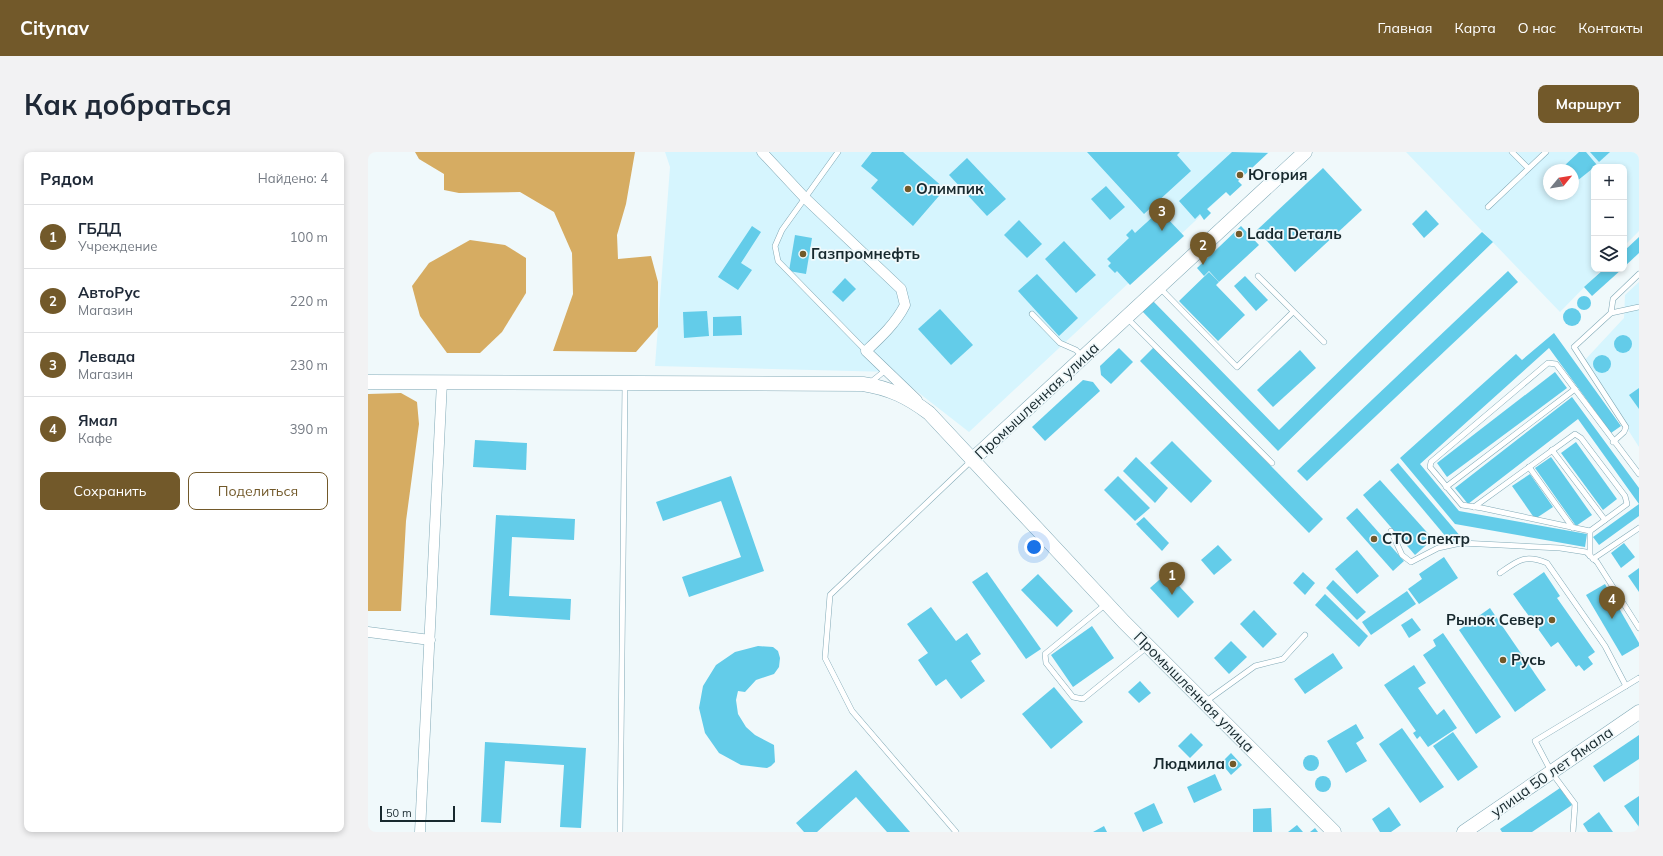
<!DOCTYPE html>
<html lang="ru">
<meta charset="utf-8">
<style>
:root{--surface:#fff;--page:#f2f2f3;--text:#1f2937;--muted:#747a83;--line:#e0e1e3;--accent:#72592a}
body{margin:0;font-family:Mulish,sans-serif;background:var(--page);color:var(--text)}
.controls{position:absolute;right:12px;top:12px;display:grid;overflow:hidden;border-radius:8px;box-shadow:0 2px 6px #0003}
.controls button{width:36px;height:36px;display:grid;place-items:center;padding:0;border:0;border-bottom:1px solid var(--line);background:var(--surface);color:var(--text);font:20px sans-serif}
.compass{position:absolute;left:1175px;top:12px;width:36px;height:36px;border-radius:50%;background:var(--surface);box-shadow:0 2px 6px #0003;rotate:60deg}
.scale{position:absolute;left:12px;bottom:10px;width:75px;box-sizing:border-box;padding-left:4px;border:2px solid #18292e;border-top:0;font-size:11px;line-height:14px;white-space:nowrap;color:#18292e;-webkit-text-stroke:3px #f0f9fb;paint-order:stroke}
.you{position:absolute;left:666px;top:395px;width:14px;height:14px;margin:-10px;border:3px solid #fff;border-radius:50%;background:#1a73e8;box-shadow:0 0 0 6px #1a73e833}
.badge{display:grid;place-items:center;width:26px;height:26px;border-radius:50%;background:var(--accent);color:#fff;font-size:13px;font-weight:700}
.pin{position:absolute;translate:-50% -33px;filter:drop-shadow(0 1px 2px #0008)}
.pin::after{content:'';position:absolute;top:21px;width:14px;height:12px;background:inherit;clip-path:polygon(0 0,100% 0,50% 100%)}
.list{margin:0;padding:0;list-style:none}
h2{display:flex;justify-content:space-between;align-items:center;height:52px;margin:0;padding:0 16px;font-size:17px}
h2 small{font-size:13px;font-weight:400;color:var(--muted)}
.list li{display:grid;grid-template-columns:26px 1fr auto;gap:12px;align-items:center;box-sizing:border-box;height:64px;padding:0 16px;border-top:1px solid var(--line)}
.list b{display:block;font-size:15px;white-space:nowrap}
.list p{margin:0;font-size:13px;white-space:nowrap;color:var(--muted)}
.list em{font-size:13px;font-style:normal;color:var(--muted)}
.actions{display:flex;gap:8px;padding:12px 16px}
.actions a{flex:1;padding:9px 0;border:1px solid var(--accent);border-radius:8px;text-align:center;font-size:14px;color:var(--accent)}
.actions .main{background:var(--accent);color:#fff}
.icon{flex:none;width:22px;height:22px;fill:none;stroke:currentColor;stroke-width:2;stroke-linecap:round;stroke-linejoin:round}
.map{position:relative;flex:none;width:1271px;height:680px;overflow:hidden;border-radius:8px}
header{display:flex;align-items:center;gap:24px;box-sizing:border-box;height:56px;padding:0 20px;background:var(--accent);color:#fff}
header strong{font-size:19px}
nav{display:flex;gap:22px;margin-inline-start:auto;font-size:14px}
.intro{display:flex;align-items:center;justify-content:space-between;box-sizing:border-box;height:96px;padding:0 24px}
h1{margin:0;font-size:28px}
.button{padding:10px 18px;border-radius:8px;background:var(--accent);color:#fff;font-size:14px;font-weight:700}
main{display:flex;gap:24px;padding:0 24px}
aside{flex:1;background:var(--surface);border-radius:8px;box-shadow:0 2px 6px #0003}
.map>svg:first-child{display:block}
</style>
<header>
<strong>Citynav</strong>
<nav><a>Главная</a><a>Карта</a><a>О нас</a><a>Контакты</a></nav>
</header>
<div class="intro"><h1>Как добраться</h1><a class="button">Маршрут</a></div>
<main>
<aside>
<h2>Рядом<small>Найдено: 4</small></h2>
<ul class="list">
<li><span class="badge">1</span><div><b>ГБДД</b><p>Учреждение</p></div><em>100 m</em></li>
<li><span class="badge">2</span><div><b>АвтоРус</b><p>Магазин</p></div><em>220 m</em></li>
<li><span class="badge">3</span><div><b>Левада</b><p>Магазин</p></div><em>230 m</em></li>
<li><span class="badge">4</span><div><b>Ямал</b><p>Кафе</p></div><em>390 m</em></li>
</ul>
<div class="actions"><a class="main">Сохранить</a><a>Поделиться</a></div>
</aside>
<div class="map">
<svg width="1271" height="680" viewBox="0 0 1271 680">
<rect width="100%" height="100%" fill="#f0f9fb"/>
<g fill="#d6f5fe" fill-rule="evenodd">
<path d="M297 0H901L601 280 524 220 287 214 302 15Z"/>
<path d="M1038 0H1271V79L1256 94V15H1226V117H1234L1192 160ZM1181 18H1205V42H1181Z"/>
<path d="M1271 130V295L1216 209 1256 166 1257 143Z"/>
</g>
<g fill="#d6ac62">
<path d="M47 0H267L258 52 249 83 250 107 283 104 290 130V175L268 200 185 199 205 142 204 101 186 60 152 40 91 41 76 38V22L51 7Z"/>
<path d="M102 88 137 93 158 106V141L134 180 112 201H79L52 164 44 134 61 111Z"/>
<path d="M33 241 49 250 51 272 38 369 33 459H0V242Z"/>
</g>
<g fill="#63cce9">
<path d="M504 0H535L577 37 545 74 503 36 510 28 493 14Z"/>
<path d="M719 0H812L809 3 823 19 776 62Z"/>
<path d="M864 0 900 1 870 29 874 33 862 44 858 40 839 57 843 61 836 68 832 62 827 67 811 49Z"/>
<path d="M1211 0H1218L1229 13 1209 29 1205 24V18H1199L1196 14Z"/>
<path d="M1222 0H1242L1231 10Z"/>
<path d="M599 6 638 47 619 64 581 23Z"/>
<path d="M955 16 994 58 927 120 889 78Z"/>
<path d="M738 34 757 55 742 68 723 47Z"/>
<path d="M1058 58 1071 72 1056 86 1044 72Z"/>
<path d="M789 61 795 68 798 65 816 84 762 133 749 119 747 121 740 114 743 111 739 107 761 86 758 83 764 77 767 81Z"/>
<path d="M651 68 674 92 659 106 636 83Z"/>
<path d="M384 74 393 80 373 111 384 118 370 138 350 125Z"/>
<path d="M873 74 891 93 851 130 841 119 836 124 829 116Z"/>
<path d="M1114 80 1125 90 910 299 774 159 785 149 911 278Z"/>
<path d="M427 83 444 86 438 122 421 119Z"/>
<path d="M1271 85V101L1256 115V99Z"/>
<path d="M696 89 728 123 708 141 677 107Z"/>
<path d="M1236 117H1254L1224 144 1216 135Z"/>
<path d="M1140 119 1150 130 939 329 929 319Z"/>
<path d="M841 120 851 130 848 133 877 163 850 189 811 149Z"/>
<path d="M669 122 710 166 691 184 650 139Z"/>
<path d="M877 124 900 148 888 159 866 134Z"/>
<path d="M477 126 488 137 475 150 464 140Z"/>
<circle cx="1216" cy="151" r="7"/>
<circle cx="1204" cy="165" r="9"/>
<path d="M572 157 605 193 583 213 550 177Z"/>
<path d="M339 159 341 184 316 186 315 160Z"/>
<path d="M373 164 374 183 345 184V165Z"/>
<path d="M1186 181 1253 274 1243 281 1181 196 1052 312 1091 359 1219 382 1217 395 1087 372 1032 306 1148 202 1154 208Z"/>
<circle cx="1255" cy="192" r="9"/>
<path d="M786 195 955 367 941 381 772 209Z"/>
<path d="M751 196 765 210 743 232 733 223 732 214Z"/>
<path d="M932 198 948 216 905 255 889 238Z"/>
<circle cx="1234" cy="212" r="9"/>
<path d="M1187 220 1199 236 1079 325 1069 311Z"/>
<path d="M715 228 725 230 732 239 677 289 664 275Z"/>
<path d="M1271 236V257L1261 243Z"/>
<path d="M1204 245 1271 336V364L1231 393 1225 385 1271 352 1210 267 1100 352 1087 336Z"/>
<path d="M107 288 159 291 158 318 105 315Z"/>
<path d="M804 289 844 329 823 351 782 311Z"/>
<path d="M1208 290 1249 347 1235 358 1193 301Z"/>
<path d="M768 305 800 336 787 351 755 319Z"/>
<path d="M1183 305 1224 363 1208 374 1167 316Z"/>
<path d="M1030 311 1093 385 1084 392 1022 318Z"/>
<path d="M1162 322 1185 355 1167 367 1144 334Z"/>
<path d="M363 324 396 419 321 445 314 425 373 405 353 349 295 369 288 350Z"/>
<path d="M750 324 782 356 767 369 736 338Z"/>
<path d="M1012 328 1065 387 1047 403 995 343Z"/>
<path d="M989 356 1036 409 1025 419 978 366Z"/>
<path d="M128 363 207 367 206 388 144 385 141 444 203 447 202 468 122 463Z"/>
<path d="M776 365 801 391 794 399 768 372Z"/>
<path d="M1256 391 1267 405 1253 416 1243 401Z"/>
<path d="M850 393 864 408 846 423 833 408Z"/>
<path d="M989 398 1011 424 989 442 967 417Z"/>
<path d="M1076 405 1090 426 1051 452 1040 437 1054 427 1051 422Z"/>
<path d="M1271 416V440L1260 424Z"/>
<path d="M619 420 673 497 658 507 604 430Z"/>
<path d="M935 420 947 431 937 443 925 431Z"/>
<path d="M1176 420 1192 444 1189 446 1227 500 1220 505 1225 512 1216 519 1211 513 1208 515 1190 490 1183 495 1145 442Z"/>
<path d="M799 421 826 450 810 466 782 436Z"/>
<path d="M670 422 705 459 689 475 653 438Z"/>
<path d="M965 428 998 460 989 468 958 436Z"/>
<path d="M1237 432 1271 491V494L1254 504 1218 443Z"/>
<path d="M1039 439 1048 452 1003 483 994 470Z"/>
<path d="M957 442 1000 484 991 495 947 453Z"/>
<path d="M563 455 588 489 599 481 613 502 603 509 617 529 593 547 578 527 568 534 550 508 560 501 539 472Z"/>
<path d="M1122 456 1178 538 1147 560 1091 478Z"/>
<path d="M886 458 909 482 895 496 872 472Z"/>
<path d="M1044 466 1053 478 1041 486 1033 473Z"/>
<path d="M724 474 746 506 705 535 683 503Z"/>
<path d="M1075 481 1133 565 1108 582 1055 503 1068 494 1065 488Z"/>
<path d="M863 489 879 505 861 522 846 506Z"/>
<path d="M390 494 405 495 410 499 412 506 411 515 406 522 388 528 377 540 370 539 368 548 370 562 378 575 387 583 406 593 407 610 403 614 399 616 373 613 351 601 337 581 331 556 335 534 348 513 367 500Z"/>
<path d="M965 501 975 516 937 542 926 527Z"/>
<path d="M1046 513 1058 531 1050 536 1069 563 1076 557 1089 576 1060 595 1052 584 1049 587 1045 581 1048 579 1016 533Z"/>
<path d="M772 529 783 541 771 551 760 540Z"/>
<path d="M686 535 715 570 683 597 654 562Z"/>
<path d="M988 572 996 586 988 591 999 609 978 621 959 589Z"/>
<path d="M1034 576 1076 635 1052 651 1011 592Z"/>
<path d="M1085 580 1110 615 1090 629 1065 594Z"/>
<path d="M823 581 835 593 822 606 810 594Z"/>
<path d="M1271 583V607L1236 630 1225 614Z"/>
<path d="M117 590 218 596 213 676 192 675 196 613 137 609 133 671 113 670Z"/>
<path d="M863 601 874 613 863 623 853 611Z"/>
<circle cx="943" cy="611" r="8"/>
<path d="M488 618 542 680H519L488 645 449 680H436L428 671Z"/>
<path d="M847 622 854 638 826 651 819 635Z"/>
<circle cx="955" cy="632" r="8"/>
<path d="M1192 636 1204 653 1164 680H1134L1132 677Z"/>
<path d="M1271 644V675L1256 654Z"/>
<path d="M786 651 795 671 775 680 766 661Z"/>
<path d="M1021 655 1033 673 1023 680H1012L1004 667Z"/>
<path d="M903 656 904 680H885V657Z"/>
<path d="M1231 660 1245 680H1220L1215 672Z"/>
<path d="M929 673 935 680H920Z"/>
<path d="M736 674 739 680H725Z"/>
<path d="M947 676 950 680H942Z"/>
</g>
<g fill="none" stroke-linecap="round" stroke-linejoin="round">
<defs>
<g id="lane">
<path d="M470 0 414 78 407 94 410 109 498 199"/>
<path d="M1144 0 1160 16"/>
<path d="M1120 55 1178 0"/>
<path d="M890 124 956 190"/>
<path d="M792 136 869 215 925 160"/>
<path d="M1243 161 1271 155"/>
<path d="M664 162 692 191 708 198 715 205"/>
<path d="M759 166 904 311"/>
<path d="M503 230 519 217"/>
<path d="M1245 290 1256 280 1258 275 1206 195 1243 161 1245 147 1271 122"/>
<path d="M1184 298 1237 368"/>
<path d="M1161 315 1205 376"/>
<path d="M1078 335 1207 237"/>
<path d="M1106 355 1207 282 1213 286 1257 344 1259 352 1222 379"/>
<path d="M1023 379 1034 403 1043 410 1070 396 1093 391 1192 396 1218 400 1229 410 1271 476"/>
<path d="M1222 404V379L1114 356 1094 353 1062 315 1063 310 1180 211 1188 212 1271 322"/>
<path d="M1225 407 1271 376"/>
<path d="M1132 421C1150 408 1157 402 1179 411L1237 494 1258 534"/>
<path d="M738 452 677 502 678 511 705 545 715 547 779 495"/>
<path d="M837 550 887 514 915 507 937 483"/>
<path d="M252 680 257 232"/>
<path d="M588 680 484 559 457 506 462 443 603 309"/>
<path d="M1205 680 1207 652 1184 621 1167 589 1271 526"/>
</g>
<g id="street">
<path d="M394 0 437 46 533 137 537 153C528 171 513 185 498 199L549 248"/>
<path d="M0 480 62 488"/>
<path d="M52 680 74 230"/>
</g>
<g id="secondary">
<path d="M0 230 495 232C521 236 540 245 561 261L756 470 966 680"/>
<path d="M604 308 937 0"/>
<path d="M1096 680 1271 560"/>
</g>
</defs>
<use href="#lane" stroke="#80a9b6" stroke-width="6"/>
<use href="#street" stroke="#80a9b6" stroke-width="11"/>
<use href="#secondary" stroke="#80a9b6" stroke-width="15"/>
<use href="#lane" stroke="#fff" stroke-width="5"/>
<use href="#street" stroke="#fff" stroke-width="10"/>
<use href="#secondary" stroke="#fff" stroke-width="14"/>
</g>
<g fill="#72592a" stroke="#f0f9fb" stroke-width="1.5">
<circle cx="872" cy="23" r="4"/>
<circle cx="540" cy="37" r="4"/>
<circle cx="871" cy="82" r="4"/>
<circle cx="435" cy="102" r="4"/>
<circle cx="1006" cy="387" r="4"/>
<circle cx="1184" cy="468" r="4"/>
<circle cx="1135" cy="508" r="4"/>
<circle cx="865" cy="612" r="4"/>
</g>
<g text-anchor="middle" stroke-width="3.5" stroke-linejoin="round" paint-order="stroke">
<g font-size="15" font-weight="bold" fill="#18292e" stroke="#f0f9fb" text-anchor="start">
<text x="880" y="28">Югория</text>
<text x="548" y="42">Олимпик</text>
<text x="879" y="87">Lada Dеталь</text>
<text x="443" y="107">Газпромнефть</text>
<text x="1014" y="392">СТО Спектр</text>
<text x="1176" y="473" text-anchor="end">Рынок Север</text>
<text x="1143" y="513">Русь</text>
<text x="857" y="617" text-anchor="end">Людмила</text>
</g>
<g font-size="15" fill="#18292e" stroke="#f0f9fb">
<text transform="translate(669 249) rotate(-43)" y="5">Промышленная улица</text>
<text transform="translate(826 540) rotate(45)" y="5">Промышленная улица</text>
<text transform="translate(1184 620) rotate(-35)" y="5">улица 50 лет Ямала</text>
</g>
</g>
</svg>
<div class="controls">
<button>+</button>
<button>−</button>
<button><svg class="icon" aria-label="layers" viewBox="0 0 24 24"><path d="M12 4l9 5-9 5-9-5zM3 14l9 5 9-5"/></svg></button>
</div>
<svg class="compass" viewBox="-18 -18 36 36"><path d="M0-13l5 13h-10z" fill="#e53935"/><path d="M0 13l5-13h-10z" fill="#747a83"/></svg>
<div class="scale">50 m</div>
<div class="you"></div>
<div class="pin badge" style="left:804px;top:443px">1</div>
<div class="pin badge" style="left:835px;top:113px">2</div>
<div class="pin badge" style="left:794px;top:79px">3</div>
<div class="pin badge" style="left:1244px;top:467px">4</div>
</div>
</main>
